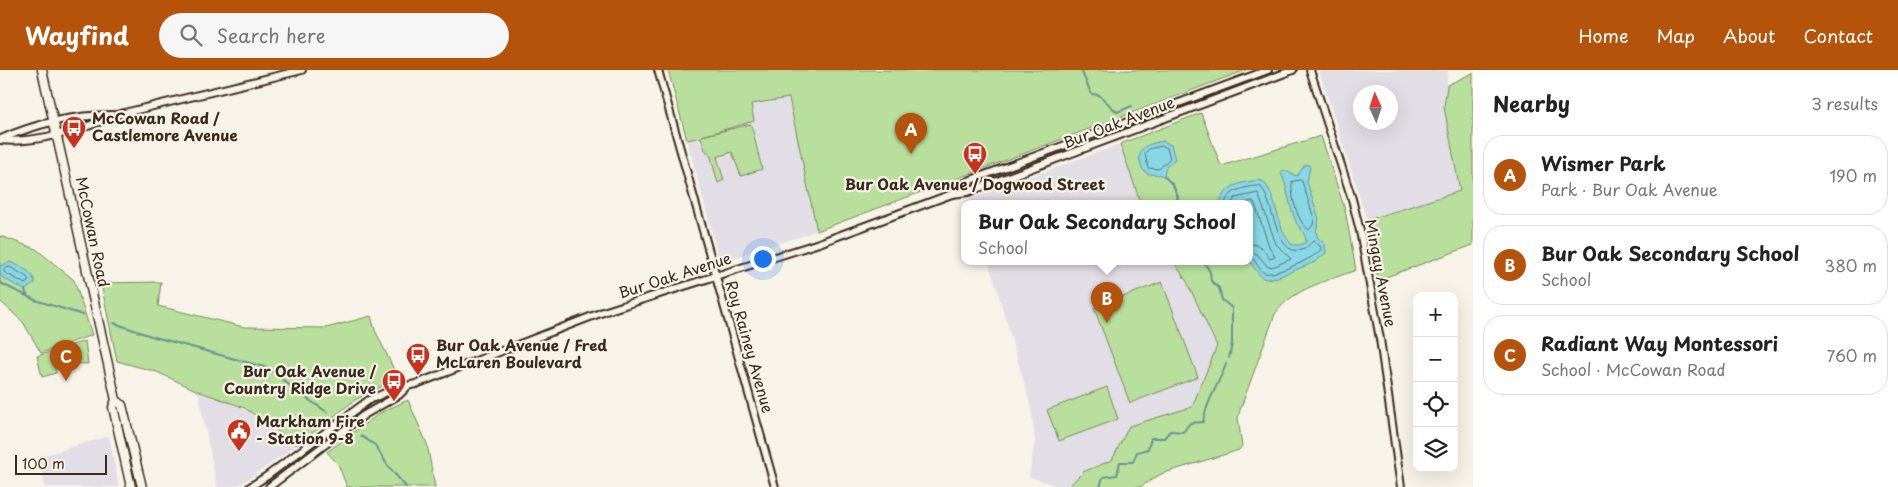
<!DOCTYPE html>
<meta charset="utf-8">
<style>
:root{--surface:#fff;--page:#f6f6f6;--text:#222;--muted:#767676;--line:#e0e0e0;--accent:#b45309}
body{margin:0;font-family:"Playpen Sans",sans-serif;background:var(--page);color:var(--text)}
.controls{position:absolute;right:15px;bottom:15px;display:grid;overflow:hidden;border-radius:10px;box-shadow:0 5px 20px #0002}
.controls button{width:45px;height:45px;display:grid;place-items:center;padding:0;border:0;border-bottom:1px solid var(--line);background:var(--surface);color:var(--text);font:25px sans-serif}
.compass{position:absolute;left:1353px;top:15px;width:45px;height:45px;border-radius:50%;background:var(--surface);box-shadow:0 5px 20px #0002;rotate:357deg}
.scale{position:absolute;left:15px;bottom:12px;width:92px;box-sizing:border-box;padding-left:5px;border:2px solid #3b2a1e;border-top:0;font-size:14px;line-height:18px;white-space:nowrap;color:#3b2a1e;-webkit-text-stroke:4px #f7f3e8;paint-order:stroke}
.you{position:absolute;left:762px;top:188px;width:18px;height:18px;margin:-12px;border:4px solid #fff;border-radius:50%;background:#1a73e8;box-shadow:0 0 0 8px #1a73e833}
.badge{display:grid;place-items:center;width:32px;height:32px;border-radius:50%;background:var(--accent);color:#fff;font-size:16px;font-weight:700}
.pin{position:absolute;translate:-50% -41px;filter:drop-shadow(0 1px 2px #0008)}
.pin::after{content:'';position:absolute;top:26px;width:18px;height:15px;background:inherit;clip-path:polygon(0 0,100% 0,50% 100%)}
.popup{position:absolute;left:961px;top:130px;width:292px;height:65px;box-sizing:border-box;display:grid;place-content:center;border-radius:10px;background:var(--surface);filter:drop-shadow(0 1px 4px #0005);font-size:16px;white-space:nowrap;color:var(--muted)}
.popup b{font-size:19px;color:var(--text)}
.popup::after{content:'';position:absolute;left:50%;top:100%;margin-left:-10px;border:10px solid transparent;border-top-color:var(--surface)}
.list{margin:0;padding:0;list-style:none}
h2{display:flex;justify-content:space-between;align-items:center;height:65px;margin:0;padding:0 20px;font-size:21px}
h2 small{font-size:16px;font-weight:400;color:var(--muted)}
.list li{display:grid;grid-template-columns:32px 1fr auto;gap:15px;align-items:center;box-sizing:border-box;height:80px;margin:0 10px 10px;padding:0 10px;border:1px solid var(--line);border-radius:20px}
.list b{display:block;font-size:19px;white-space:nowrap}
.list p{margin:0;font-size:16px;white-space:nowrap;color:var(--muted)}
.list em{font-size:16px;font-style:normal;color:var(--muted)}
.icon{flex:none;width:28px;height:28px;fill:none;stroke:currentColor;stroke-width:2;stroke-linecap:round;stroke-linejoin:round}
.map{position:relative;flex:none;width:1473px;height:417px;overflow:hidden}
header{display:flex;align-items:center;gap:30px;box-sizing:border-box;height:70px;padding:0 25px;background:var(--accent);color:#fff}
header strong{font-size:24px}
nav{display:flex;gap:28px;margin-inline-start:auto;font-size:18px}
.search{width:350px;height:45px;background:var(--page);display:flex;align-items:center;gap:12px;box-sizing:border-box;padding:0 18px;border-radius:28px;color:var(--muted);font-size:19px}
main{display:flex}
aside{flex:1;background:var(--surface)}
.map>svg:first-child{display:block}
</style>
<header>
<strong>Wayfind</strong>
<div class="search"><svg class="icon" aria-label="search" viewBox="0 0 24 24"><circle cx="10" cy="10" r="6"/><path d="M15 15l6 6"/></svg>Search here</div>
<nav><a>Home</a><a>Map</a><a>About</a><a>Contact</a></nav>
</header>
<main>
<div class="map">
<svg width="1473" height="417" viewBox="0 0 1473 417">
<rect width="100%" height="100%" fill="#f7f3e8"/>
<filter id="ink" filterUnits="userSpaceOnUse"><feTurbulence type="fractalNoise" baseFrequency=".02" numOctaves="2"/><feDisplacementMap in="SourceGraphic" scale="10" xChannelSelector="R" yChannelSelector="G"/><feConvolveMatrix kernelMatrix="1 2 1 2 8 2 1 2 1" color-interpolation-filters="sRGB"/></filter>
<g filter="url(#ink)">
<g fill="#e2dee5" fill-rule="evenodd">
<path d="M1319 0H1448L1444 37 1460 121 1367 150ZM1360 22H1390V52H1360Z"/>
<path d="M789 27 817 161 720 192 687 70 754 51 751 34Z"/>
<path d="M1120 74 1141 134H966L965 131Z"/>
<path d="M988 192H1174L1187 212 1217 276 1192 337 1129 356 1112 390 1083 402 1068 417H1061L1029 407 1035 370 1031 337 995 212Z"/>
<path d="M198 321 245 339 297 375 244 412 231 417H217Z"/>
<path d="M109 366 119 417H45L38 387Z"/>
</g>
<g fill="#b8e09c" stroke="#7a855d">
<path d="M668 0H1246L817 161 789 28 751 34 754 51 702 66 751 54 762 99 741 106 732 82 717 87 724 110 718 113 710 84 705 80 701 67 687 70Z"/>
<path d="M1473 3V175L1378 210 1367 150 1460 121 1444 37 1447 15Z"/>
<path d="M1201 43 1221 96 1321 66 1345 140 1356 200C1328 211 1293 218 1275 244L1240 340 1238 348 1242 376 1239 380 1161 404 1140 417H1068L1083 402 1112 390 1129 356 1192 337 1217 276 1187 212 1174 192H1250V134H1141L1120 74Z"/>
<path d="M0 166 36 179 74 210 92 265 41 283 23 252 0 231Z"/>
<path d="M161 212 158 236 244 257 326 258 371 246 375 260 398 308 355 330 297 375 245 338 198 321 157 302 117 291 101 213Z"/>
<path d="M1162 212 1198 307 1130 333 1094 238Z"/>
<path d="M85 271 88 294 65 293 54 296 56 303 42 307 37 286Z"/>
<path d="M1107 317 1118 349 1059 371 1047 340Z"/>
<path d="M408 330 427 374 435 417H347L338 394 327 382 380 343Z"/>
</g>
<g fill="#88d7e5" stroke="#699295">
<path d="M1163 71 1171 75 1175 89 1166 97 1164 106C1157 103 1150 106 1145 102 1142 99 1141 95 1140 91 1137 75 1151 74 1163 71Z"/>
<path d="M1308 94 1310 97 1307 112 1319 149 1316 162 1318 168 1325 174 1326 183 1315 192 1278 207 1266 209 1261 207 1250 192V134H1220C1221 116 1248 109 1263 111 1279 128 1275 158 1292 175H1300L1306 172C1306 164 1300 159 1296 152 1289 136 1288 118 1281 103L1283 100 1297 106 1304 96Z"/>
<path d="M10 192C21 197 33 201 35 213L25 220 3 208 0 204V196Z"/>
</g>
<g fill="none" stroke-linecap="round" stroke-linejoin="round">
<g stroke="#5a6f6e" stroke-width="1">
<path d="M1163 76 1167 78 1170 88 1159 99 1148 98 1145 83 1149 79Z"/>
<path d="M1300 110 1302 111 1314 149 1313 155 1309 160C1297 152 1291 126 1292 112Z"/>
<path d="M1225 134C1227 120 1248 116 1260 116 1274 130 1275 187 1301 180 1307 179 1309 174 1313 171L1320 176 1321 179C1318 187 1274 206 1265 203 1258 201 1257 190 1250 187"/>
<path d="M1231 134 1235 128 1258 123 1276 174 1291 189 1275 196 1268 197 1257 184 1250 181"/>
<path d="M1241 134 1252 131 1254 132 1269 176 1275 187 1270 189 1261 177 1250 173"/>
<path d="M5 198 10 197 27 207 29 211 25 214 4 202Z"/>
</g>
<g stroke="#699295" stroke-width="2">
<path d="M1081 0 1091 23"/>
<path d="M1092 24 1099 25 1117 42 1132 36"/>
<path d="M1164 106 1173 115 1178 127 1175 134"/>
<path d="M1204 192 1210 202 1211 211 1219 218 1222 230 1232 238V274L1229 288"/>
<path d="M0 213 35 230 83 245"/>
<path d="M25 220 27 225"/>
<path d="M114 253 151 266 268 298 303 326 327 342"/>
<path d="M361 366 375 375 388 396 406 417"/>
<path d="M1100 417 1103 407 1117 405 1120 392H1133L1137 382 1148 379 1151 368H1164L1170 361 1183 362 1190 353 1203 352C1205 334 1220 312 1226 294"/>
</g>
<defs>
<g id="minor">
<path d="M658 0 775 417"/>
<path d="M1310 0 1352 129 1360 161 1380 269 1401 417"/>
<path d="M1 69C35 54 75 45 112 45"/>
<path d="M0 70C34 74 85 59 116 45L302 0"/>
<path d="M952 124 963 114 971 110 1268 0"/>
<path d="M250 417 267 406 369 330 396 318 416 314 603 242 819 173 952 124 968 122 1293 0"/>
<path d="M269 417 364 345 399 325 407 317"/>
</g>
<g id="major">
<path d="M42 0 116 330 122 335 142 417"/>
<path d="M116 330 113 337 131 417"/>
</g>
</defs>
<use href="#minor" stroke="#3b2a1e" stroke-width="10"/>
<use href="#major" stroke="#3b2a1e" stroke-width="11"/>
<use href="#minor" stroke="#f7f3e8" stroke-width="6"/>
<use href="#major" stroke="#f7f3e8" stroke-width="8"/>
</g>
</g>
<defs>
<symbol id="bus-pin" viewBox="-11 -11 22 30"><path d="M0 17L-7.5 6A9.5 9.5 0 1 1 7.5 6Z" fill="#c8321e" stroke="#f7f3e8"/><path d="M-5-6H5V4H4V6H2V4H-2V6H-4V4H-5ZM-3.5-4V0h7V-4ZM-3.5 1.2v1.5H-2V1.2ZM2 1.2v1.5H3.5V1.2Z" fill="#fff"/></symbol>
<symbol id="civic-pin" viewBox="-11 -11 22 30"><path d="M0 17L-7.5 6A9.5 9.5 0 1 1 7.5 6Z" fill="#c8321e" stroke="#f7f3e8"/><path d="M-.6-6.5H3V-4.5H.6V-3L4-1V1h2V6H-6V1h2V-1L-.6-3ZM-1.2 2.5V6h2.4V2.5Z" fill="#fff"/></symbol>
</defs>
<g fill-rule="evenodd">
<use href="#bus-pin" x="60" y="44" width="28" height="38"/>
<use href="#bus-pin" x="961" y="70" width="28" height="38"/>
<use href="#bus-pin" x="404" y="271" width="28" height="38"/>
<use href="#bus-pin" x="380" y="297" width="28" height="38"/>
<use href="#civic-pin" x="225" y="347" width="28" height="38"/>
</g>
<g text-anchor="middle" stroke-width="4.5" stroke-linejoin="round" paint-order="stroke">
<g font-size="15" font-weight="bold" fill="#3b2a1e" stroke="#f7f3e8" text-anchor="start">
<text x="92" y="54">McCowan Road /<tspan x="92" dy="17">Castlemore Avenue</tspan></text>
<text x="975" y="120" text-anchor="middle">Bur Oak Avenue / Dogwood Street</text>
<text x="436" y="281">Bur Oak Avenue / Fred<tspan x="436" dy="17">McLaren Boulevard</tspan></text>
<text x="376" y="307" text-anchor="end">Bur Oak Avenue /<tspan x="376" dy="17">Country Ridge Drive</tspan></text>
<text x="256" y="357">Markham Fire<tspan x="256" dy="17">- Station 9-8</tspan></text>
</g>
<g font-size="15" fill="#3b2a1e" stroke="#f7f3e8">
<text transform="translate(1119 53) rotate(-21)" y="5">Bur Oak Avenue</text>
<text transform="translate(92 162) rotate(78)" y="5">McCowan Road</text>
<text transform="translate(1380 203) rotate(79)" y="5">Mingay Avenue</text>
<text transform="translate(675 206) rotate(-18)" y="5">Bur Oak Avenue</text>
<text transform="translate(749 277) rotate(74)" y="5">Roy Rainey Avenue</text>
</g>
</g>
</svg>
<div class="controls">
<button>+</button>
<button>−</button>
<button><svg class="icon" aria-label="locate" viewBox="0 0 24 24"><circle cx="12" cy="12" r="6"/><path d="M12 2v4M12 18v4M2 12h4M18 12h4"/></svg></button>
<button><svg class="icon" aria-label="layers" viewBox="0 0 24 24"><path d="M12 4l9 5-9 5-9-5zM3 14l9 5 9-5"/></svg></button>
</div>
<svg class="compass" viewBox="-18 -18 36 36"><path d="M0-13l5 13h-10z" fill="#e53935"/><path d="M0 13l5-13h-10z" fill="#767676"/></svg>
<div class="scale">100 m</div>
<div class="you"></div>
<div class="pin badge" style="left:911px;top:84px">A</div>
<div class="pin badge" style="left:1107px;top:253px">B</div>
<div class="popup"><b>Bur Oak Secondary School</b>School</div>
<div class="pin badge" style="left:66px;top:311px">C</div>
</div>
<aside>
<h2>Nearby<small>3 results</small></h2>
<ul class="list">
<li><span class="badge">A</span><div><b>Wismer Park</b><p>Park · Bur Oak Avenue</p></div><em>190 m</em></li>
<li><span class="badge">B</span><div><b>Bur Oak Secondary School</b><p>School</p></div><em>380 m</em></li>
<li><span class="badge">C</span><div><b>Radiant Way Montessori</b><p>School · McCowan Road</p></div><em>760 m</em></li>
</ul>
</aside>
</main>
